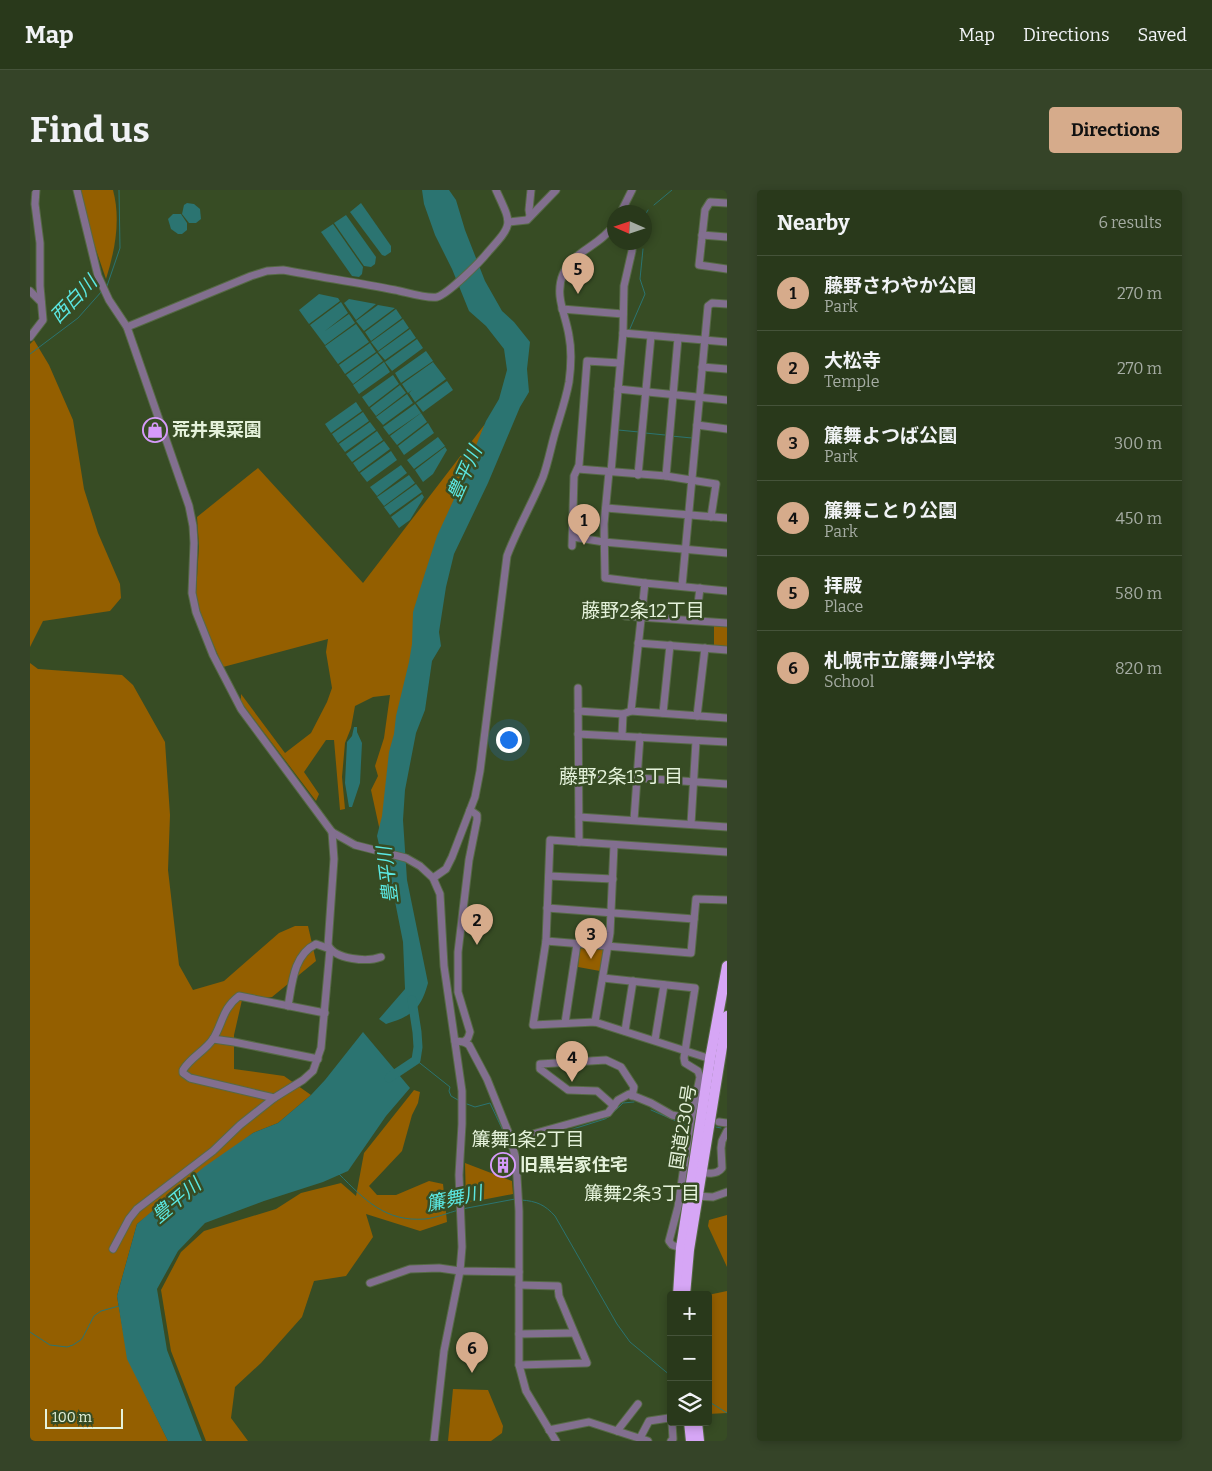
<!DOCTYPE html>
<meta charset="utf-8">
<style>
:root{--surface:#29391b;--page:#354428;--text:#f1f3f6;--muted:#a5aca3;--line:#45533a;--accent:#d6ab8b}
body{margin:0;font-family:Bitter,"Noto Sans JP",serif;background:var(--page);color:var(--text)}
.controls{position:absolute;right:15px;bottom:15px;display:grid;overflow:hidden;border-radius:5px;box-shadow:0 2px 8px #0003}
.controls button{width:45px;height:45px;display:grid;place-items:center;padding:0;border:0;border-bottom:1px solid var(--line);background:var(--surface);color:var(--text);font:25px sans-serif}
.compass{position:absolute;left:577px;top:15px;width:45px;height:45px;border-radius:50%;background:var(--surface);box-shadow:0 2px 8px #0003;rotate:273deg}
.scale{position:absolute;left:15px;bottom:12px;width:78px;box-sizing:border-box;padding-left:5px;border:2px solid #e5f2db;border-top:0;font-size:14px;line-height:18px;white-space:nowrap;color:#e5f2db;-webkit-text-stroke:4px #374c24;paint-order:stroke}
.you{position:absolute;left:478px;top:549px;width:18px;height:18px;margin:-12px;border:4px solid #fff;border-radius:50%;background:#1a73e8;box-shadow:0 0 0 8px #1a73e833}
.badge{display:grid;place-items:center;width:32px;height:32px;border-radius:50%;background:var(--accent);color:#111;font-size:16px;font-weight:700}
.pin{position:absolute;translate:-50% -41px;filter:drop-shadow(0 1px 2px #0008)}
.pin::after{content:'';position:absolute;top:26px;width:18px;height:15px;background:inherit;clip-path:polygon(0 0,100% 0,50% 100%)}
.list{margin:0;padding:0;list-style:none}
h2{display:flex;justify-content:space-between;align-items:center;height:65px;margin:0;padding:0 20px;font-size:21px}
h2 small{font-size:16px;font-weight:400;color:var(--muted)}
.list li{display:grid;grid-template-columns:32px 1fr auto;gap:15px;align-items:center;box-sizing:border-box;height:75px;padding:0 20px;border-top:1px solid var(--line)}
.list b{display:block;font-size:19px;white-space:nowrap}
.list p{margin:0;font-size:16px;white-space:nowrap;color:var(--muted)}
.list em{font-size:16px;font-style:normal;color:var(--muted)}
.icon{flex:none;width:28px;height:28px;fill:none;stroke:currentColor;stroke-width:2;stroke-linecap:round;stroke-linejoin:round}
.map{position:relative;flex:none;width:697px;height:1251px;overflow:hidden;border-radius:5px}
header{display:flex;align-items:center;gap:30px;box-sizing:border-box;height:70px;padding:0 25px;background:var(--surface);border-bottom:1px solid var(--line)}
header strong{font-size:24px}
nav{display:flex;gap:28px;margin-inline-start:auto;font-size:18px}
.intro{display:flex;align-items:center;justify-content:space-between;box-sizing:border-box;height:120px;padding:0 30px}
h1{margin:0;font-size:35px}
.button{padding:12px 22px;border-radius:5px;background:var(--accent);color:#111;font-size:18px;font-weight:700}
main{display:flex;gap:30px;padding:0 30px}
aside{flex:1;background:var(--surface);border-radius:5px;box-shadow:0 2px 8px #0003}
.map>svg:first-child{display:block}
</style>
<header>
<strong>Map</strong>
<nav><a>Map</a><a>Directions</a><a>Saved</a></nav>
</header>
<div class="intro"><h1>Find us</h1><a class="button">Directions</a></div>
<main>
<div class="map">
<svg width="697" height="1251" viewBox="0 0 697 1251">
<rect width="100%" height="100%" fill="#374c24"/>
<g fill="#945f00">
<path d="M50 0H83C91 30 85 60 76 89L54 25Z"/>
<path d="M4 150 19 175 43 230 54 299 68 343 90 394 91 408 80 421 13 431 0 457V154Z"/>
<path d="M455 234 401 383 353 655 341 600 348 586 345 576 354 548 360 505 343 507 325 516 321 538 315 553 312 587 315 619 310 620 304 550H296L274 582 289 604 286 611 211 512V504L255 563 281 543 297 512 302 498 296 462 298 449 193 477 170 423 166 403 169 356 167 327 228 278 333 393Z"/>
<path d="M684 436 697 437V457L684 456Z"/>
<path d="M0 473 8 479 92 485 103 495 135 552 140 625 138 680 149 775 163 800 194 791 249 743 265 736H278L286 771 242 807 212 810 204 845V879L254 886 281 905 248 933 223 943 107 1034 87 1106 98 1169 138 1251H0Z"/>
<path d="M553 757 574 760 570 781 548 777 550 759Z"/>
<path d="M384 900 390 902 388 913 382 925 372 961 339 996 347 1005H366L399 991 413 994 417 1032 390 1041 336 1024 343 1047 316 1086 284 1091 272 1127 231 1173 205 1197 201 1228 218 1251H176L141 1161 131 1100 151 1062 174 1041 246 1019 271 1003 311 993 326 1006 334 963Z"/>
<path d="M435 973 482 991 483 1004 436 1013Z"/>
<path d="M697 1025V1077L678 1036 679 1030Z"/>
<path d="M697 1101V1223L678 1224V1105Z"/>
<path d="M423 1199 458 1200 473 1236 472 1243 461 1251H418Z"/>
</g>
<g fill="#2b7471">
<path d="M392 0H419L426 10 435 40 455 91 472 121 484 132 500 152 497 179 499 202 490 217 458 293 424 364 416 397 409 442 411 456 402 471 395 520 386 543 375 600 373 630 377 690 398 793C391 819 382 826 356 834L349 829 375 799 373 752 360 686 354 676 347 646 352 626 359 562 364 544 366 526 379 472 382 454 383 422 395 383 407 346 425 307 456 231 469 209 477 180 474 159 456 136 439 121 422 79 405 45 394 14Z"/>
<path d="M157 13 164 14 170 19 171 29 166 33H159L152 24 154 15Z"/>
<path d="M331 13 361 56V62L355 66 352 65 320 22Z"/>
<path d="M143 24H151L157 33V40L152 44H148L141 39 138 29Z"/>
<path d="M316 25 346 67 345 74 341 77 334 76 304 33Z"/>
<path d="M303 34 333 77 332 84 329 87 322 86 291 42Z"/>
<path d="M289 104 308 108 310 111 279 134 269 120Z"/>
<path d="M319 109 346 114 326 130 314 113Z"/>
<path d="M311 112 318 123 295 141 319 124 325 133 295 155 280 135Z"/>
<path d="M348 115 365 118 334 141 326 131Z"/>
<path d="M366 119 372 128 341 151 335 142Z"/>
<path d="M373 129 379 138 348 161 341 152Z"/>
<path d="M326 134 339 152 308 174 295 156Z"/>
<path d="M380 139 386 148 355 170 348 162Z"/>
<path d="M387 149 393 158 362 181 355 172Z"/>
<path d="M340 153 346 162 315 184 309 175Z"/>
<path d="M396 161 403 171 371 193 365 183Z"/>
<path d="M347 163 353 171 323 194 316 185Z"/>
<path d="M354 172 360 182 329 204 323 195Z"/>
<path d="M403 172 416 189 385 212 379 203 382 200 378 203 372 194Z"/>
<path d="M363 185 369 194 339 217 332 207Z"/>
<path d="M417 191 423 200 393 222 386 213Z"/>
<path d="M370 195 376 203 346 226 340 218Z"/>
<path d="M377 204 383 213 353 235 346 227Z"/>
<path d="M326 212 332 221 301 243 295 234Z"/>
<path d="M385 214 391 223 359 245 353 237Z"/>
<path d="M333 222 339 231 308 253 302 244Z"/>
<path d="M391 223 397 232 367 255 360 246Z"/>
<path d="M340 232 346 240 315 262 309 254Z"/>
<path d="M398 233 404 243 374 265 368 256Z"/>
<path d="M347 241 353 250 322 272 316 264Z"/>
<path d="M408 247 415 256 384 279 377 270Z"/>
<path d="M354 251 360 259 329 282 323 273Z"/>
<path d="M415 257 417 260 403 284 393 292 385 280Z"/>
<path d="M361 261 367 270 337 292 330 283Z"/>
<path d="M371 275 377 283 347 306 340 297Z"/>
<path d="M379 285 385 293 354 316 347 307Z"/>
<path d="M386 294 392 302 360 325 354 317Z"/>
<path d="M392 304 394 307 380 330 369 338 361 327Z"/>
<path d="M324 537H327V542L332 553 330 593 322 617H319L315 593 317 552 322 546Z"/>
<path d="M333 842 380 898 356 926 318 981 293 992 234 1011 175 1033 148 1061 127 1099 137 1160 172 1251H138L97 1169 87 1106 107 1034 174 977 223 943 248 933 281 905 295 890Z"/>
</g>
<g fill="none" stroke-linecap="round" stroke-linejoin="round">
<g stroke="#2b7471" stroke-width="1">
<path d="M624 15 642 0"/>
<path d="M614 27 618 20"/>
<path d="M77 96 90 58 89 0"/>
<path d="M599 141 615 104 610 89 613 59"/>
<path d="M0 164 48 128 72 101"/>
<path d="M588 240 609 242"/>
<path d="M615 243 635 245"/>
<path d="M641 246 662 248"/>
<path d="M386 870 420 897 419 901 421 906 428 910"/>
<path d="M437 914 445 917 460 913 475 945"/>
<path d="M621 920 655 935"/>
<path d="M686 937 691 938"/>
<path d="M527 944 575 929 580 926 593 913 604 912"/>
<path d="M487 952H499"/>
<path d="M309 984C335 1010 355 1032 395 1029 406 1028 417 1023 429 1020"/>
<path d="M491 1010C507 1011 515 1015 525 1026L587 1134 600 1152 641 1186"/>
<path d="M432 1019 485 1009"/>
<path d="M0 1142 20 1155 37 1157 43 1155 52 1149 64 1126 71 1121 89 1116"/>
<path d="M678 1211 697 1223"/>
</g>
<path stroke="#2b7471" stroke-width="9" d="M359 888 386 870 388 857 387 842 382 810"/>
<defs>
<g id="minor">
<path d="M47 0 68 86 79 110 97 137 159 316 163 336 164 353 162 403 166 422 183 465 211 519 302 642 325 655 376 668 390 676 403 688 410 704 414 776 432 901V934L429 985 432 1057 430 1081 414 1161 404 1251"/>
<path d="M697 13 680 12 675 20 669 75 697 79"/>
<path d="M591 22 602 0"/>
<path d="M500 26 499 20 501 0"/>
<path d="M479 32 497 30 526 0"/>
<path d="M672 45 697 47"/>
<path d="M0 101 11 112"/>
<path d="M532 119 593 124"/>
<path d="M97 137 221 86 237 81 253 80C291 87 328 93 365 100 376 102 397 109 407 107 418 104 450 72 458 62 484 33 482 35 466 0"/>
<path d="M593 143 697 152"/>
<path d="M0 147 13 130 10 96V53L5 14 6 0"/>
<path d="M672 177 697 179"/>
<path d="M588 199 697 210"/>
<path d="M667 235 697 239"/>
<path d="M548 279 636 286 686 294 681 327"/>
<path d="M579 282 574 334 575 388 615 393"/>
<path d="M581 282 593 143 594 96 602 61V52"/>
<path d="M608 285 621 146"/>
<path d="M636 286 648 148"/>
<path d="M576 318 697 328"/>
<path d="M543 347 574 352 697 363"/>
<path d="M542 356 544 286 549 275 557 171 590 173"/>
<path d="M652 396 678 116 682 113 697 114"/>
<path d="M697 401 615 393 601 521 697 528"/>
<path d="M595 426 697 433"/>
<path d="M666 430 670 398"/>
<path d="M608 453 697 460"/>
<path d="M548 498 549 652"/>
<path d="M548 521 593 524 601 521"/>
<path d="M633 523 640 455"/>
<path d="M667 526 675 458"/>
<path d="M548 544 697 552"/>
<path d="M592 546 593 524"/>
<path d="M549 584 697 594"/>
<path d="M549 627 697 637"/>
<path d="M604 630 610 547"/>
<path d="M661 634 666 551"/>
<path d="M302 642 304 669 298 755C305 770 338 772 351 767"/>
<path d="M519 686 583 689"/>
<path d="M403 688 416 679 422 667 445 607 450 581 477 366C487 339 502 314 513 287 518 273 521 257 525 243 530 226 536 209 539 192 541 177 542 161 539 146 536 125 524 106 533 84 543 61 570 56 584 35"/>
<path d="M517 718 664 729"/>
<path d="M516 751 661 763 666 709 697 710"/>
<path d="M573 788 665 798 654 868 655 873 668 881 670 887 661 929 648 1017 639 1051 642 1055 654 1059"/>
<path d="M565 832 580 743 584 655"/>
<path d="M535 833 547 754"/>
<path d="M595 841 603 791"/>
<path d="M183 849 204 852 288 869"/>
<path d="M625 850 634 795"/>
<path d="M425 851 434 852 439 855 457 889 479 944 486 969 489 1021V1175L496 1201 526 1251"/>
<path d="M434 852 438 848 440 842 428 802V762L439 670 447 630V625L440 620"/>
<path d="M684 870 565 832 503 835 516 751 520 650 697 662"/>
<path d="M244 908 160 888 153 883V880C161 867 175 861 183 849 193 833 192 819 209 806L295 823"/>
<path d="M584 916 567 901 538 900 510 879V874L576 870 591 877 604 897 602 906"/>
<path d="M689 932 697 933"/>
<path d="M481 950 578 923 588 910 599 904 621 913 642 925 661 929"/>
<path d="M668 981C676 984 687 985 692 978L691 958 692 951 697 941"/>
<path d="M664 1006 683 1007 697 1002"/>
<path d="M83 1059 99 1029 107 1019 183 961 210 935 244 908 273 890 283 881 291 858 300 759 286 754C263 765 262 795 258 816"/>
<path d="M340 1093 380 1079 409 1078 430 1081 489 1082"/>
<path d="M489 1144 544 1143"/>
<path d="M489 1175 557 1173 529 1106 528 1096 489 1095"/>
<path d="M519 1240 559 1232 618 1251"/>
<path d="M587 1241 608 1214"/>
<path d="M610 1248 619 1231 639 1228 641 1230"/>
<path d="M641 1251 643 1249 642 1232"/>
</g>
<g id="highway">
<path d="M648 1105 651 1058 680 869 697 776"/>
<path d="M655 1105 659 1060 697 826"/>
<path d="M659 1232 661 1251"/>
<path d="M667 1232 669 1251"/>
</g>
</defs>
<use href="#minor" stroke="#566a45" stroke-width="9"/>
<use href="#highway" stroke="#566a45" stroke-width="12"/>
<use href="#minor" stroke="#826f8f" stroke-width="7"/>
<use href="#highway" stroke="#d6a6f5" stroke-width="10"/>
</g>
<defs>
<symbol id="shop-ring" viewBox="-11 -11 22 22"><circle r="9.5" fill="#374c24" stroke="#d69bfa" stroke-width="1.5"/><path d="M-5-2.5h2.3a2.7 3.5 0 0 1 5.4 0H5L5.5 6h-11ZM-1.5-2.5h3a1.5 2.3 0 0 0-3 0Z" fill="#d69bfa"/></symbol>
<symbol id="building-ring" viewBox="-11 -11 22 22"><circle r="9.5" fill="#374c24" stroke="#d69bfa" stroke-width="1.5"/><path d="M-4-6H4V6H1V3H-1V6H-4ZM-2.5-4.3h1.7v1.8h-1.7ZM.8-4.3h1.7v1.8H.8ZM-2.5-1h1.7V.8h-1.7ZM.8-1h1.7V.8H.8Z" fill="#d69bfa"/></symbol>
</defs>
<g fill-rule="evenodd">
<use href="#shop-ring" x="111" y="226" width="28" height="28"/>
<use href="#building-ring" x="459" y="961" width="28" height="28"/>
</g>
<g text-anchor="middle" stroke-width="5" stroke-linejoin="round" paint-order="stroke">
<g font-size="18" font-weight="bold" fill="#e5f2db" stroke="#374c24" text-anchor="start">
<text x="142" y="246">荒井果菜園</text>
<text x="490" y="981">旧黒岩家住宅</text>
</g>
<g font-size="18" fill="#e5f2db" stroke="#374c24">
<text transform="translate(653 937) rotate(-81)" y="6">国道230号</text>
</g>
<g font-size="19" font-style="italic" fill="#5be7e2" stroke="#374c24">
<text transform="translate(43 109) rotate(-46)" y="7">西白川</text>
<text transform="translate(434 283) rotate(-66)" y="7">豊平川</text>
<text transform="translate(357 685) rotate(-97)" y="7">豊平川</text>
<text transform="translate(424 1008) rotate(-12)" y="7">簾舞川</text>
<text transform="translate(146 1010) rotate(-40)" y="7">豊平川</text>
</g>
<g font-size="19" fill="#e5f2db" stroke="#374c24">
<text x="613" y="427">藤野2条12丁目</text>
<text x="591" y="593">藤野2条13丁目</text>
<text x="498" y="956">簾舞1条2丁目</text>
<text x="612" y="1010">簾舞2条3丁目</text>
</g>
</g>
</svg>
<div class="controls">
<button>+</button>
<button>−</button>
<button><svg class="icon" aria-label="layers" viewBox="0 0 24 24"><path d="M12 4l9 5-9 5-9-5zM3 14l9 5 9-5"/></svg></button>
</div>
<svg class="compass" viewBox="-18 -18 36 36"><path d="M0-13l5 13h-10z" fill="#e53935"/><path d="M0 13l5-13h-10z" fill="#a5aca3"/></svg>
<div class="scale">100 m</div>
<div class="you"></div>
<div class="pin badge" style="left:554px;top:355px">1</div>
<div class="pin badge" style="left:447px;top:755px">2</div>
<div class="pin badge" style="left:561px;top:769px">3</div>
<div class="pin badge" style="left:542px;top:892px">4</div>
<div class="pin badge" style="left:548px;top:104px">5</div>
<div class="pin badge" style="left:442px;top:1183px">6</div>
</div>
<aside>
<h2>Nearby<small>6 results</small></h2>
<ul class="list">
<li><span class="badge">1</span><div><b>藤野さわやか公園</b><p>Park</p></div><em>270 m</em></li>
<li><span class="badge">2</span><div><b>大松寺</b><p>Temple</p></div><em>270 m</em></li>
<li><span class="badge">3</span><div><b>簾舞よつば公園</b><p>Park</p></div><em>300 m</em></li>
<li><span class="badge">4</span><div><b>簾舞ことり公園</b><p>Park</p></div><em>450 m</em></li>
<li><span class="badge">5</span><div><b>拝殿</b><p>Place</p></div><em>580 m</em></li>
<li><span class="badge">6</span><div><b>札幌市立簾舞小学校</b><p>School</p></div><em>820 m</em></li>
</ul>
</aside>
</main>
